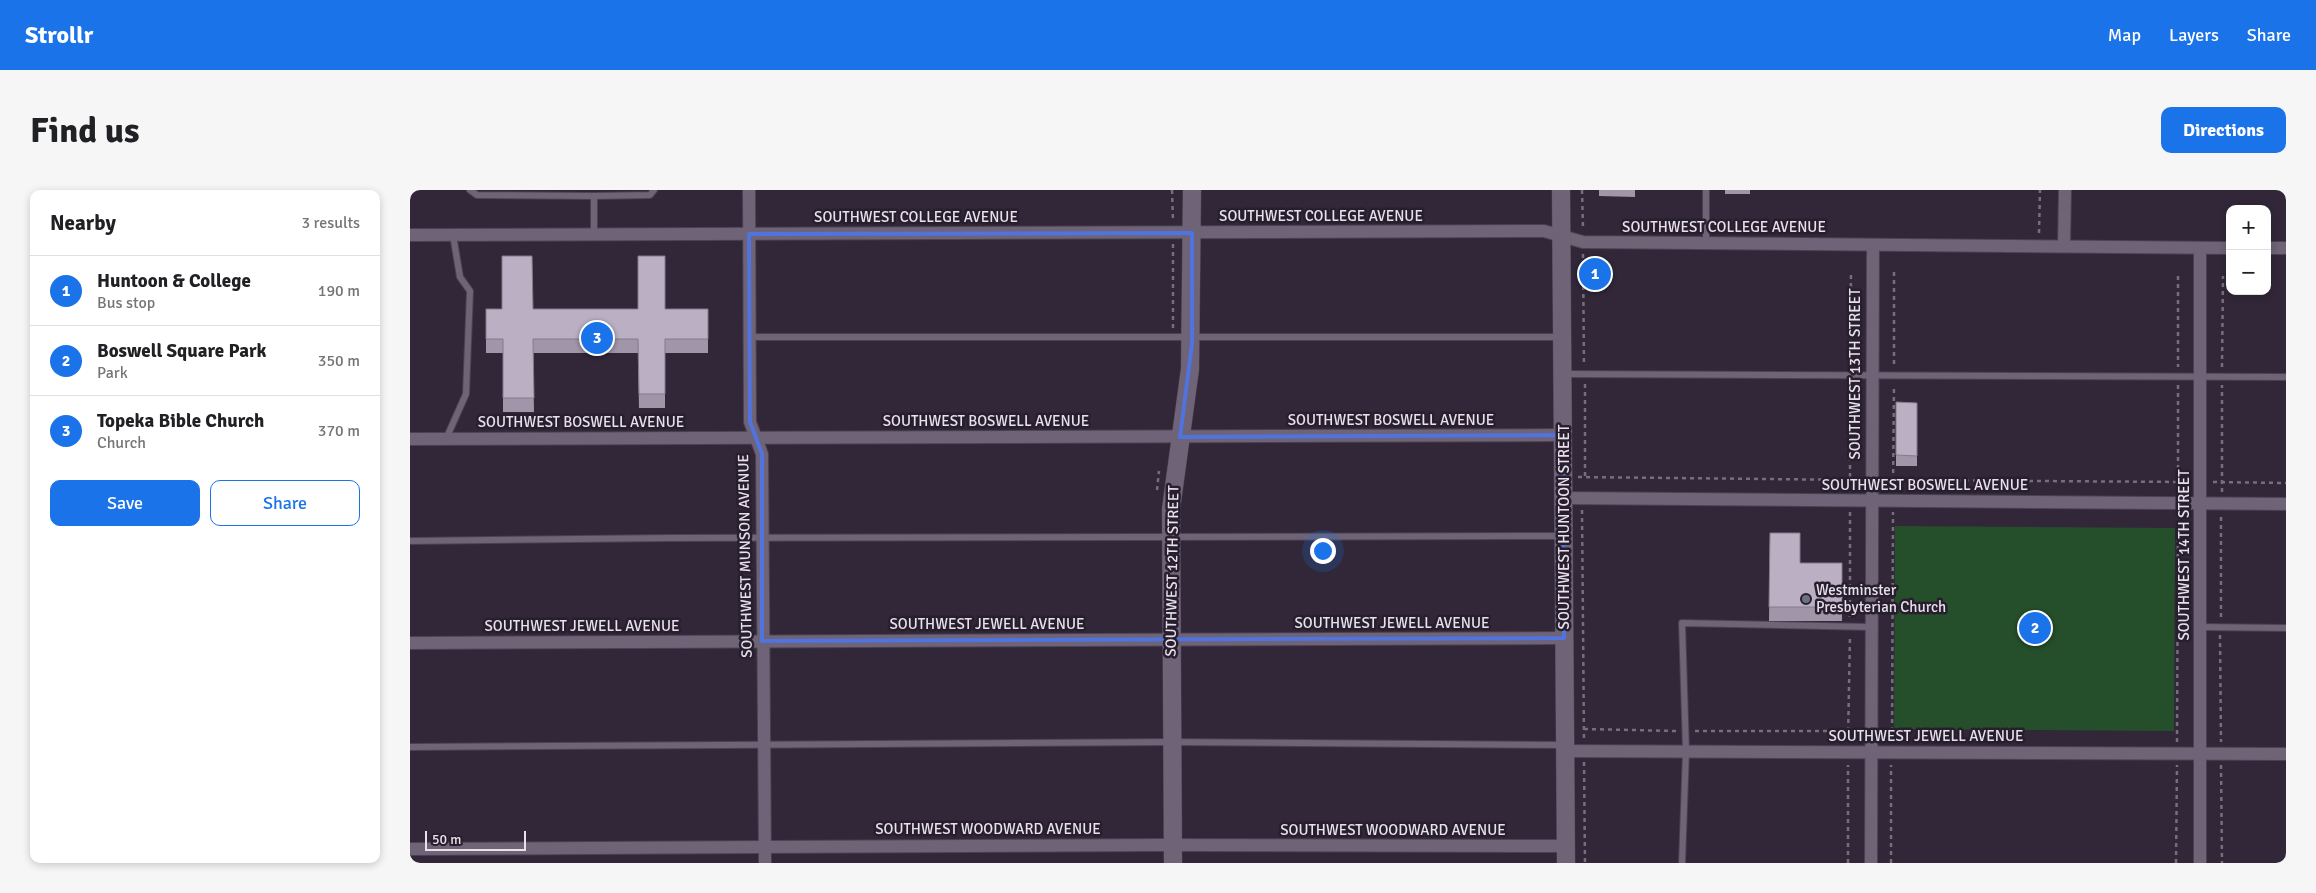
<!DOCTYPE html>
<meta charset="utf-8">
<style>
:root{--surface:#fff;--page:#f6f6f6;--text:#202124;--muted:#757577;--line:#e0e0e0;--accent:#1a73e8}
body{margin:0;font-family:Signika,sans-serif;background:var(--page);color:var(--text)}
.controls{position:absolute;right:15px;top:15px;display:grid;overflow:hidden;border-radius:10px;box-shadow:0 2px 8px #0003}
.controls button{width:45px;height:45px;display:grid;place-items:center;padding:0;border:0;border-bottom:1px solid var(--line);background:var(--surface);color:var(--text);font:25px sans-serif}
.scale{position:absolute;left:15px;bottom:12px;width:101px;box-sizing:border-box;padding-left:5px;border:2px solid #e7e1ec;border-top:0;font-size:14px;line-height:18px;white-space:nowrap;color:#e7e1ec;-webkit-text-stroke:4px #271e2e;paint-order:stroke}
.you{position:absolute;left:912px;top:360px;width:18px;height:18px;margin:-12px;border:4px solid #fff;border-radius:50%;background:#1a73e8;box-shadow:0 0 0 8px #1a73e833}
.badge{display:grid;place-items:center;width:32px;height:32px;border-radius:50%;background:var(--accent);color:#fff;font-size:16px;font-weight:700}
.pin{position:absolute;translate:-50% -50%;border:2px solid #fff;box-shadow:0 1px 5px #0006}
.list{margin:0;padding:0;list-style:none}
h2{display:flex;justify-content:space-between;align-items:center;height:65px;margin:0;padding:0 20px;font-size:21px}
h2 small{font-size:16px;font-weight:400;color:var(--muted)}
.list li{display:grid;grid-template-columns:32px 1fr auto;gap:15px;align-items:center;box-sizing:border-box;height:70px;padding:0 20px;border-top:1px solid var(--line)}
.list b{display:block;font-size:19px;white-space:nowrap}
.list p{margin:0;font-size:16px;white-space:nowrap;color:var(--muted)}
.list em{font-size:16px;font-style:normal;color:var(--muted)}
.actions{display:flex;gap:10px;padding:15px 20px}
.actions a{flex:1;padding:11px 0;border:1px solid var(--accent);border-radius:10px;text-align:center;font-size:18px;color:var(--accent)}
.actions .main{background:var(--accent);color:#fff}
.map{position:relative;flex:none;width:1876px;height:673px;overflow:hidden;border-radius:10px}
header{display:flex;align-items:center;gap:30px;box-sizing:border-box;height:70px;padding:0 25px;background:var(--accent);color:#fff}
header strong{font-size:24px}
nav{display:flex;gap:28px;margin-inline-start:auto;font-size:18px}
.intro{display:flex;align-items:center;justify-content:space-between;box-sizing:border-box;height:120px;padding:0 30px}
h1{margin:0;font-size:35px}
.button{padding:12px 22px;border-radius:10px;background:var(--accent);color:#fff;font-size:18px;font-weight:700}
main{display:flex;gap:30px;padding:0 30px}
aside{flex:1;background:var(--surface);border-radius:10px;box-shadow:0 2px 8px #0003}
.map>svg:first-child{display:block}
</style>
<header>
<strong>Strollr</strong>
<nav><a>Map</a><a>Layers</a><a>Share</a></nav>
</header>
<div class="intro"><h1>Find us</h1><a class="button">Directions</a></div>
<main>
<aside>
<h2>Nearby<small>3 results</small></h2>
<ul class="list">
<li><span class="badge">1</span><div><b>Huntoon &amp; College</b><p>Bus stop</p></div><em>190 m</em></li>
<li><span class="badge">2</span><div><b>Boswell Square Park</b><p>Park</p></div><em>350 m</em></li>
<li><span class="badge">3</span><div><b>Topeka Bible Church</b><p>Church</p></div><em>370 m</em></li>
</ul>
<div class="actions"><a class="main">Save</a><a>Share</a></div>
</aside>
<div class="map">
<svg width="1876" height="673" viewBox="0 0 1876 673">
<rect width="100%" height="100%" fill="#312738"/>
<path fill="#254f2a" d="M1485 336 1765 338 1764 541 1484 539Z"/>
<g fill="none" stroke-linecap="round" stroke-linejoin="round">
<defs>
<g id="lane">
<path d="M60 0 67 5 184 6"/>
<path d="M184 45V6L240 5 244 0"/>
<path d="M1296 54V0"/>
<path d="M340 147H1151"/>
<path d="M1154 184 1876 187"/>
<path d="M36 249 56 204 60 101 50 87 43 45"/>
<path d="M0 351 259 348 1152 346"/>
<path d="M1790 437 1876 438"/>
<path d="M0 557 762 552 1154 555"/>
<path d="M1272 673 1276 561 1272 433 1460 437"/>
</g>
<g id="street">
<path d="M339 0 340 232 352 264 355 673"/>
<path d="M0 45 1134 41 1173 52 1820 58"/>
<path d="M1654 55 1655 0"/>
<path d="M1857 58H1876"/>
<path d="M0 249 1153 245"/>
<path d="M1153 308 1876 314"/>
<path d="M0 453 1154 448"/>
<path d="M1155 561 1876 564"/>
<path d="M0 659 748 655 1156 656"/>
<path d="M1461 673 1463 55"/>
<path d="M1790 673V58"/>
</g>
<g id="secondary">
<path d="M1151 0 1156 673"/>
<path d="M763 673 761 319 780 179 782 0"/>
</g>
</defs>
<use href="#lane" stroke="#4a4250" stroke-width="8"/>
<use href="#street" stroke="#4a4250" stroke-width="14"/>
<use href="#secondary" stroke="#4a4250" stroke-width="19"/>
<g stroke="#776e7d" stroke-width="2.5" stroke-dasharray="4 4" stroke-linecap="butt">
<path d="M762 0 763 31"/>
<path d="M1172 0 1173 38"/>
<path d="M1629 43 1630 0"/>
<path d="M763 54V138"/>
<path d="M1173 64 1174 176"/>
<path d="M1484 82V177"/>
<path d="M1768 86V177"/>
<path d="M1440 177 1441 83"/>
<path d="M1812 177 1813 86"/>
<path d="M1175 194V286"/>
<path d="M1440 195V299"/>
<path d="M1768 195V302"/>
<path d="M1168 287 1450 290"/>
<path d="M1475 290 1777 292"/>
<path d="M1803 292 1876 293"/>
<path d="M1483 299 1484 195"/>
<path d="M747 300 749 281"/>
<path d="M1812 302V195"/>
<path d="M1172 320 1174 549"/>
<path d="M1440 322V427"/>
<path d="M1811 427V325"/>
<path d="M1810 445 1811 552"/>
<path d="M1174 539 1267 541"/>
<path d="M1285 541H1450"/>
<path d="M1438 549 1440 445"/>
<path d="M1482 549 1483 322"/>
<path d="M1767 552 1768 325"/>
<path d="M1174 572 1175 673"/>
<path d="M1811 575 1812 673"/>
<path d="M1438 673V575"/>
<path d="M1481 673V575"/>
<path d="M1766 673 1767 575"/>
</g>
<use href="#lane" stroke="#6e6377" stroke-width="6"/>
<use href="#street" stroke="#6e6377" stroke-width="12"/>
<use href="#secondary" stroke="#6e6377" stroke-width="18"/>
</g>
<g fill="#a196a9">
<path d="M1189 0H1225V7L1189 6Z"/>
<rect x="1315" y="0" width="25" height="4"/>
<path d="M76 119H298V163H255V218H229L228 163H123L124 222H93V163H76Z"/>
<path d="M1486 212 1507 213V276H1486Z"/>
<path d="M1360 343 1390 373H1432V431H1359Z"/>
</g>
<g fill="#bbafc4" stroke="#837a89">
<path d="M92 66H122L123 119H228V66H255V119H298V149H255V204H229L228 149H123L124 208H93V149H76V119H92Z"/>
<path d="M1486 212 1507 213V266L1486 265Z"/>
<path d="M1360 343H1390V373H1432V417H1359Z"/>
</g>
<path fill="none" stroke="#5073dd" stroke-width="4" stroke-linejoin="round" d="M782 43V154L770 247 1153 245 1154 448 352 451V264L340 232 339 44Z"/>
<circle fill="#6b7280" stroke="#271e2e" stroke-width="2" cx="1396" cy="409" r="5"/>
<g text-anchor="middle" stroke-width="5" stroke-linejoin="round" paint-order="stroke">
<g font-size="15" fill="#e7e1ec" stroke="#271e2e">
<text x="911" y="31">SOUTHWEST COLLEGE AVENUE</text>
<text x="506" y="32">SOUTHWEST COLLEGE AVENUE</text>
<text x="1314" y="42">SOUTHWEST COLLEGE AVENUE</text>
<text transform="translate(1445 184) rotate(-90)" y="5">SOUTHWEST 13TH STREET</text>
<text x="981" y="235">SOUTHWEST BOSWELL AVENUE</text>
<text x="576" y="236">SOUTHWEST BOSWELL AVENUE</text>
<text x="171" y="237">SOUTHWEST BOSWELL AVENUE</text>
<text x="1515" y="300">SOUTHWEST BOSWELL AVENUE</text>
<text transform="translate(1154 337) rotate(-90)" y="5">SOUTHWEST HUNTOON STREET</text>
<text transform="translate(1774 365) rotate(-90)" y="5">SOUTHWEST 14TH STREET</text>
<text transform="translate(335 366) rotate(-91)" y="5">SOUTHWEST MUNSON AVENUE</text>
<text transform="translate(762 381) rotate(-89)" y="5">SOUTHWEST 12TH STREET</text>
<text x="982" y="438">SOUTHWEST JEWELL AVENUE</text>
<text x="577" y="439">SOUTHWEST JEWELL AVENUE</text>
<text x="172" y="441">SOUTHWEST JEWELL AVENUE</text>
<text x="1516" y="551">SOUTHWEST JEWELL AVENUE</text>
<text x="578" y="644">SOUTHWEST WOODWARD AVENUE</text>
<text x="983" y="645">SOUTHWEST WOODWARD AVENUE</text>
</g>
<g font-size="15" fill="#e7e1ec" stroke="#271e2e" text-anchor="start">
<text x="1406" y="405">Westminster<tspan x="1406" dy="17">Presbyterian Church</tspan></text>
</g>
</g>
</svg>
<div class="controls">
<button>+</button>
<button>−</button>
</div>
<div class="scale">50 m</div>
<div class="you"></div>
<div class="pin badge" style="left:1185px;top:84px">1</div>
<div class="pin badge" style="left:1625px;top:438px">2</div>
<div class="pin badge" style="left:187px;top:148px">3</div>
</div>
</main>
